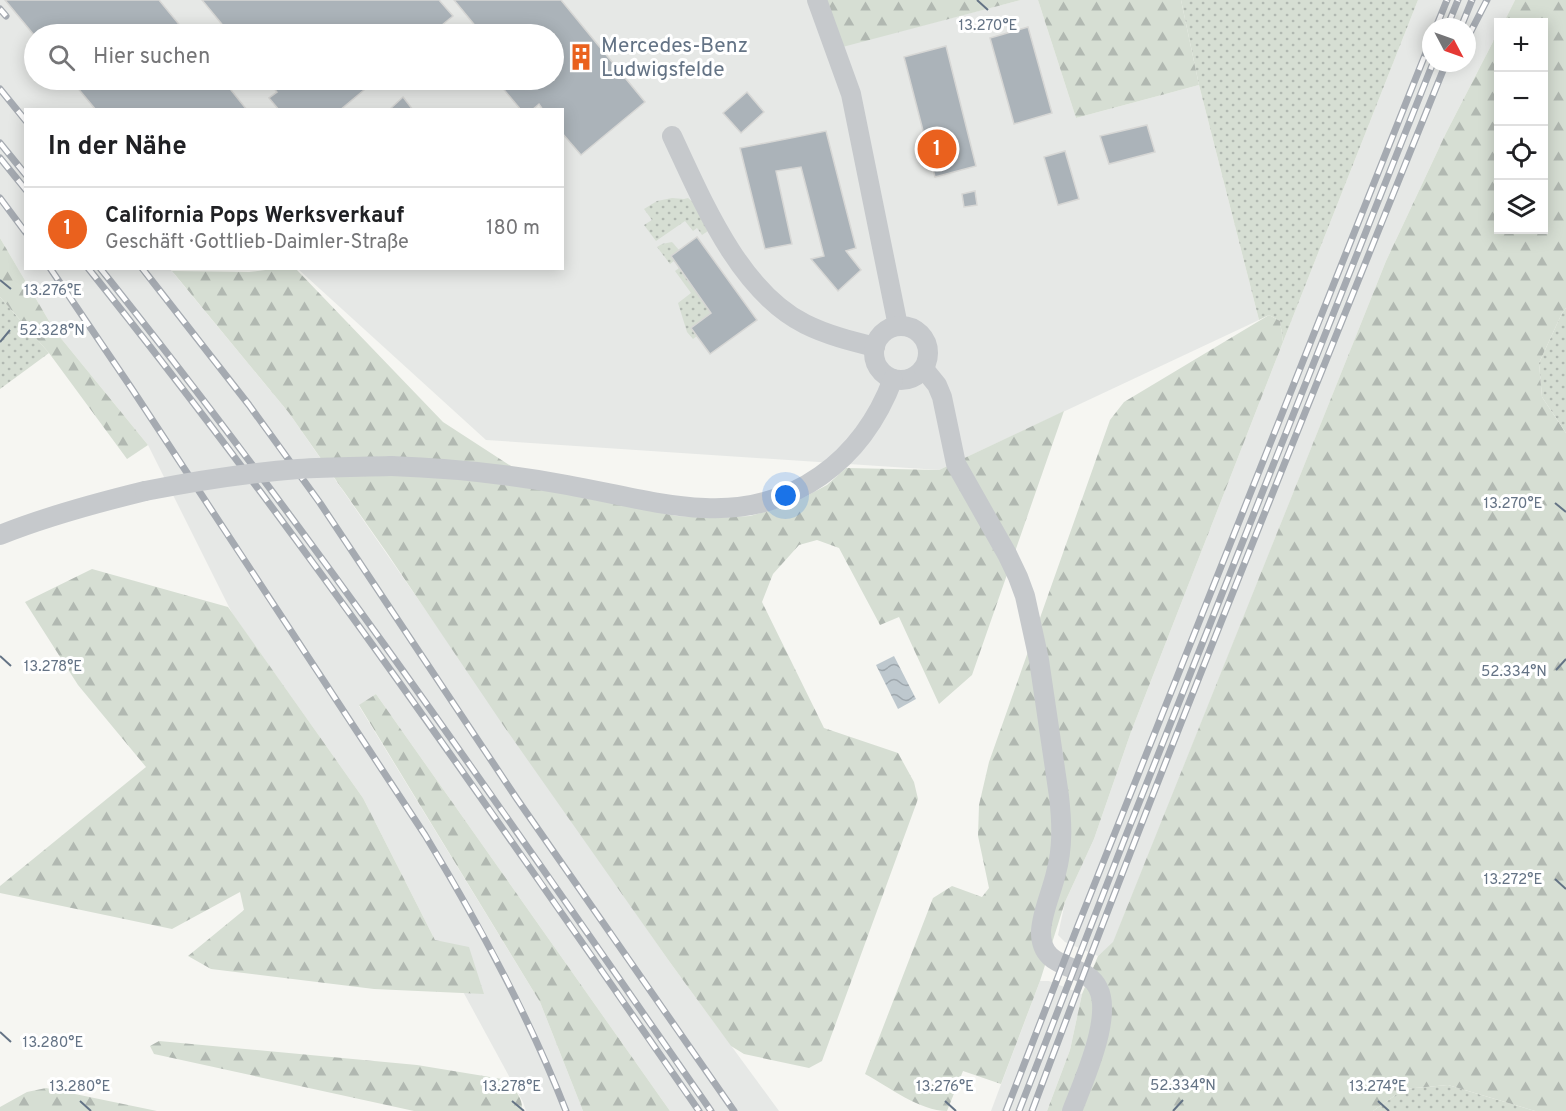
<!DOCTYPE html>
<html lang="de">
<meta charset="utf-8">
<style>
:root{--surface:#fff;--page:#f2f2f2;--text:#202124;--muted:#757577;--line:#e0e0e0;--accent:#ea611e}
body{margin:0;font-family:Overpass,sans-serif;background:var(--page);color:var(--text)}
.controls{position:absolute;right:18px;top:18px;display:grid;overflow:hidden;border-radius:0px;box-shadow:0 3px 15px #0003}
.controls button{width:54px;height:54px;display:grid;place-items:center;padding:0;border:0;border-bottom:2px solid var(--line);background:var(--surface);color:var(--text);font:30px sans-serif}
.compass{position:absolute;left:1422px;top:18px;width:54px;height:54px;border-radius:50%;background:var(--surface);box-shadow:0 3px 15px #0003;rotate:131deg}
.you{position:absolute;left:786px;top:496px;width:21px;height:21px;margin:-15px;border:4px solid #fff;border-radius:50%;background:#1a73e8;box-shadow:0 0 0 9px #1a73e833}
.badge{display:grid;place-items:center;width:39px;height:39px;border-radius:50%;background:var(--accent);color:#fff;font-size:20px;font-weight:700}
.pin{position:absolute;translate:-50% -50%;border:3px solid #fff;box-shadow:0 2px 6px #0006}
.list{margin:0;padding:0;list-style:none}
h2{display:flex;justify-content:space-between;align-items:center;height:78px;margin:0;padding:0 24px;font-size:26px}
h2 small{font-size:20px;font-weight:400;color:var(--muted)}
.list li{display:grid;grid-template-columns:39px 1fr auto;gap:18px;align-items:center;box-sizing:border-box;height:84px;padding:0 24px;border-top:2px solid var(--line)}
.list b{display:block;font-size:22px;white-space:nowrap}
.list p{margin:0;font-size:20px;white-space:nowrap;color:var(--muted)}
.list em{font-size:20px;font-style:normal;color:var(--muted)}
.icon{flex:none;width:33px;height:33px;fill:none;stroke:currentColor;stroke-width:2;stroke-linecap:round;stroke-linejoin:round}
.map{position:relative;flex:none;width:1566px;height:1111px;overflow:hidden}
.search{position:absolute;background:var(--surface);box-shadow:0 3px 15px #0003;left:24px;top:24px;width:540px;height:66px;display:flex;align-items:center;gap:15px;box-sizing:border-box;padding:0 21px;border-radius:33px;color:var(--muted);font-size:22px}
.panel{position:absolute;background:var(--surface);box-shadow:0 3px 15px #0003;left:24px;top:108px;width:540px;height:162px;border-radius:0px}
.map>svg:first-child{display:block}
</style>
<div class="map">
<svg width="1566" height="1111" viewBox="0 0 1566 1111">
<defs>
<pattern id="grass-dots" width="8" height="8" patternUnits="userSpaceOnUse" patternTransform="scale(1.5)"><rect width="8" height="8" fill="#d6ded3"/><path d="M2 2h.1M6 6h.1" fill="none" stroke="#b1b8b1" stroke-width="1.8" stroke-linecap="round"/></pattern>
<pattern id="forest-firs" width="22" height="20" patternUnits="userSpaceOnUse" patternTransform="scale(1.5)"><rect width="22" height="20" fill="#d6ded3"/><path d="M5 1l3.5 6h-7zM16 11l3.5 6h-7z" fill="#b1b8b1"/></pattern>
<pattern id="water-waves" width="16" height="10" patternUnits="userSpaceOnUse" patternTransform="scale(1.5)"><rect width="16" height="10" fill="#bec8ce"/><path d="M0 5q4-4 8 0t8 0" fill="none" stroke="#9ea7ad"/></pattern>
</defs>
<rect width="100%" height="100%" fill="#f6f6f2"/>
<g fill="#e6e8e6" fill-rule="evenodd">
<path d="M0 0H817L835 48 1021 0H1038L1076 118 1199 85 1259 320 939 470 486 440 298 269 562 268V110H26V268L170 269 289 413 669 961 779 1111H670L376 694 359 706 540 1002 583 1111H526L523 1102 435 940 363 798 232 613 148 445 55 331 0 238ZM34 34H554V80H34Z"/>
<path d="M1418 0H1515L1504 22H1498V32L1446 133 1386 261 1113 943 1098 956 1065 942 1058 935 1065 902 1094 839 1131 732 1283 342ZM1431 27H1467V63H1431Z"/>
<path d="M1040 981H1049L1082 994 1070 1050 1047 1111H991Z"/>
</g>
<g fill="url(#grass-dots)">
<path d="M1181 0H1418L1283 342 1280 321 1269 315 1259 320 1199 85Z"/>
<path d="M672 198 684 199 688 198 693 202 708 231 702 235 697 228 693 231 685 221 656 241 644 225 652 220 644 209 657 201Z"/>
<path d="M672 242 679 250 671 256 674 261 670 264 657 247 662 244Z"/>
<path d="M679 268 711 313 692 327 697 336 693 339 687 332 678 303 691 293 675 271Z"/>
<path d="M0 297 49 353 0 389Z"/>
<path d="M1566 308V433L1542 397 1539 363 1562 313Z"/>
<path d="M1448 1085 1535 1111H1373L1404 1089Z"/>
</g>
<g fill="url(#forest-firs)">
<path d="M817 0H1021L835 49Z"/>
<path d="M1038 0H1181L1199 85 1076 118Z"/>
<path d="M1515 0H1566V308L1562 313 1539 363 1542 397 1566 433V1111H1535L1448 1085 1404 1089 1373 1111H1047L1070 1050 1082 994 1098 956 1113 942 1386 261 1446 133 1498 32V230H1544V22H1504Z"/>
<path d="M0 238 55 331 148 445 127 459 49 353 0 297Z"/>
<path d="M273 269H296L443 422 548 490 677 516 714 518 750 516 775 509 799 500 827 485 846 468 939 470 1064 411 972 675 939 704 899 617 880 625 839 548 817 540 799 545 773 574 762 602 824 728 898 753 914 782 918 799 822 1061 809 1068 744 1054 731 1046 669 961 503 725 387 553 289 413 172 271 249 272Z"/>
<path d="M1269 315 1280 321 1283 342 1131 732 1094 839 1065 902 1040 981 1001 1084 963 1071 947 1111C920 1111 889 1087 865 1074L933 898 952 886 982 897 989 888 978 836 979 805 989 762 1110 420 1124 402Z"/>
<path d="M92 569 228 607 363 798 435 940 469 947 484 994 374 989 211 969 188 956 244 910 240 892 172 929 0 893V886L146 767 78 685 25 602Z"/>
<path d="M376 694 670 1111H583L540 1002 359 705Z"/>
<path d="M159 1041 417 1065 502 1079C514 1088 523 1096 522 1111H414L154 1054 150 1046Z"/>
<path d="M46 1088 157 1111H0V1107L27 1092Z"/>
</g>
<path fill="url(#water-waves)" d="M894 656 916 699 898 709 876 665Z"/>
<g fill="#abb3b9" stroke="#d7d7d5" stroke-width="1.5">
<path d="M5 0H159L187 34 34 35Z"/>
<path d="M202 0H439L453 16 431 34H230Z"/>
<path d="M454 0H561L645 102 581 155 562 133V110H543L539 104 532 110H521L496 80H554V34H482Z"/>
<path d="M1028 27 1052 113 1014 124 990 38Z"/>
<path d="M946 46 976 166 935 177 904 57Z"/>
<path d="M71 80H223L247 110H96Z"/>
<path d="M267 80H376L340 110H279L269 98 277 92Z"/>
<path d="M747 92 764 112 741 133 723 113Z"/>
<path d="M403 97 413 110H389Z"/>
<path d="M1147 125 1155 152 1109 164 1100 136Z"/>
<path d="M826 131 856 248 846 251 861 270 838 291 811 259 824 256 801 167 776 171 792 244 765 249 740 148Z"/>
<path d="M1065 151 1079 199 1058 205 1044 157Z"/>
<path d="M975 191 977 205 964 207 962 194Z"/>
<path d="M697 237 757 320 710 354 691 328 711 313 671 256Z"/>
</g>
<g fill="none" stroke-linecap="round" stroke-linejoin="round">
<g stroke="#c6c9cc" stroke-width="20">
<path d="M817 0 851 94 898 326"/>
<path d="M672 136C702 200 739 291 805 324 827 335 851 341 875 347"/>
<circle cx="901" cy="353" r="27"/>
<path d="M924 369 937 385 942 397 956 464 1007 554 1018 577 1025 596 1039 660 1059 796C1062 823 1063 848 1056 873 1052 891 1042 912 1041 931 1040 973 1085 961 1098 988 1113 1017 1083 1082 1072 1111"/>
<path d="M391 466C450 468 508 474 567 485 612 493 659 506 705 508 794 512 862 461 893 379"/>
<path d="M0 535C47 516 96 503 145 491"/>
</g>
<defs>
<g id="rail">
<path d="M0 9 6 16"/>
<path d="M1436 27 1447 0"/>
<path d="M1447 27 1458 0"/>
<path d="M1461 27 1472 0"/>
<path d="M1467 39 1487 0"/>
<path d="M0 89 26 121"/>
<path d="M0 143 26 175"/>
<path d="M0 158 26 190"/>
<path d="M0 198 26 233"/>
<path d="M50 268 132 389 425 835C479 924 528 1014 566 1111"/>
<path d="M88 268C305 539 501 826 699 1111"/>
<path d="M100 268C317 539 513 826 711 1111"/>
<path d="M142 268 249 405 320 503 517 799 734 1111"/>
<path d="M1006 1111 1077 928 1431 40"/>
<path d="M1019 1111 1123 843 1433 63"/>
<path d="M1032 1111C1163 759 1306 411 1446 63"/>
</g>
</defs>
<use href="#rail" stroke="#a5aab1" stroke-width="7"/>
<use href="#rail" stroke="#fff" stroke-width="4.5" stroke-dasharray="14" stroke-linecap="butt"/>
<path stroke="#c6c9cc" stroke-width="20" d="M145 491C196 481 246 473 298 469 329 467 360 467 391 466"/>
</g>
<path fill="none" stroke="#647385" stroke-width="2" d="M977 0 988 10M0 280 11 289M0 342 10 330M1555 503 1566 512M0 656 11 666M1556 670 1566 659M1555 879 1566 889M0 1032 11 1042M80 1101 91 1111M512 1101 524 1111M945 1101 956 1111M1378 1101 1389 1111M1173 1111 1183 1100"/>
<defs>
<symbol id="building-bare" viewBox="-9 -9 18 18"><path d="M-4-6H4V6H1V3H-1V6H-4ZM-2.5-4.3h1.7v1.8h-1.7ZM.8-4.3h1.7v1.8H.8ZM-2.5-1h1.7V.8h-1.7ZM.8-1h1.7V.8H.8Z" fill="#ea611e" stroke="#fff" stroke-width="2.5" paint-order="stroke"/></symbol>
</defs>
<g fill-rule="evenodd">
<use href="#building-bare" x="562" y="38" width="38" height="38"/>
</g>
<g text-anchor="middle" stroke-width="6" stroke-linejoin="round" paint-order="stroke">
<g font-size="21" fill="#647385" stroke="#fff" text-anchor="start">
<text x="601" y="52">Mercedes-Benz<tspan x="601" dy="24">Ludwigsfelde</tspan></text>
</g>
</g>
<g font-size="15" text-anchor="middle" fill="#647385" stroke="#fff" stroke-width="6" stroke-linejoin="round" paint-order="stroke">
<text x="988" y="30">13.270°E</text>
<text x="53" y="295">13.276°E</text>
<text x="52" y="335">52.328°N</text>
<text x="1513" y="508">13.270°E</text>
<text x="53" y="671">13.278°E</text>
<text x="1514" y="676">52.334°N</text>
<text x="1513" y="884">13.272°E</text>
<text x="53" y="1047">13.280°E</text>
<text x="1183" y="1090">52.334°N</text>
<text x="80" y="1091">13.280°E</text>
<text x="512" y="1091">13.278°E</text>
<text x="945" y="1091">13.276°E</text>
<text x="1378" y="1091">13.274°E</text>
</g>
</svg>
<div class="controls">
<button>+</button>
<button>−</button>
<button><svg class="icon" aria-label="locate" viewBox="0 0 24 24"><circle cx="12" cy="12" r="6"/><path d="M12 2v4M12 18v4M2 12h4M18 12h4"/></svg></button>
<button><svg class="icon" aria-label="layers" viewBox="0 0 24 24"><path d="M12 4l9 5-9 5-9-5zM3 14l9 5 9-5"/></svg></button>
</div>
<svg class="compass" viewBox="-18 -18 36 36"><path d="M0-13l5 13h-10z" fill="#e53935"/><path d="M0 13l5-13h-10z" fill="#757577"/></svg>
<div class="you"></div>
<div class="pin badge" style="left:937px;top:149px">1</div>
<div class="search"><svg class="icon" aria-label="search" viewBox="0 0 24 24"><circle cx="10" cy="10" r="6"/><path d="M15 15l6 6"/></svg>Hier suchen</div>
<section class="panel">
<h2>In der Nähe<small></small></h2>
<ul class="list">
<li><span class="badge">1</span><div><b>California Pops Werksverkauf</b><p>Geschäft · Gottlieb-Daimler-Straße</p></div><em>180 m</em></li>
</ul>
</section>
</div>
